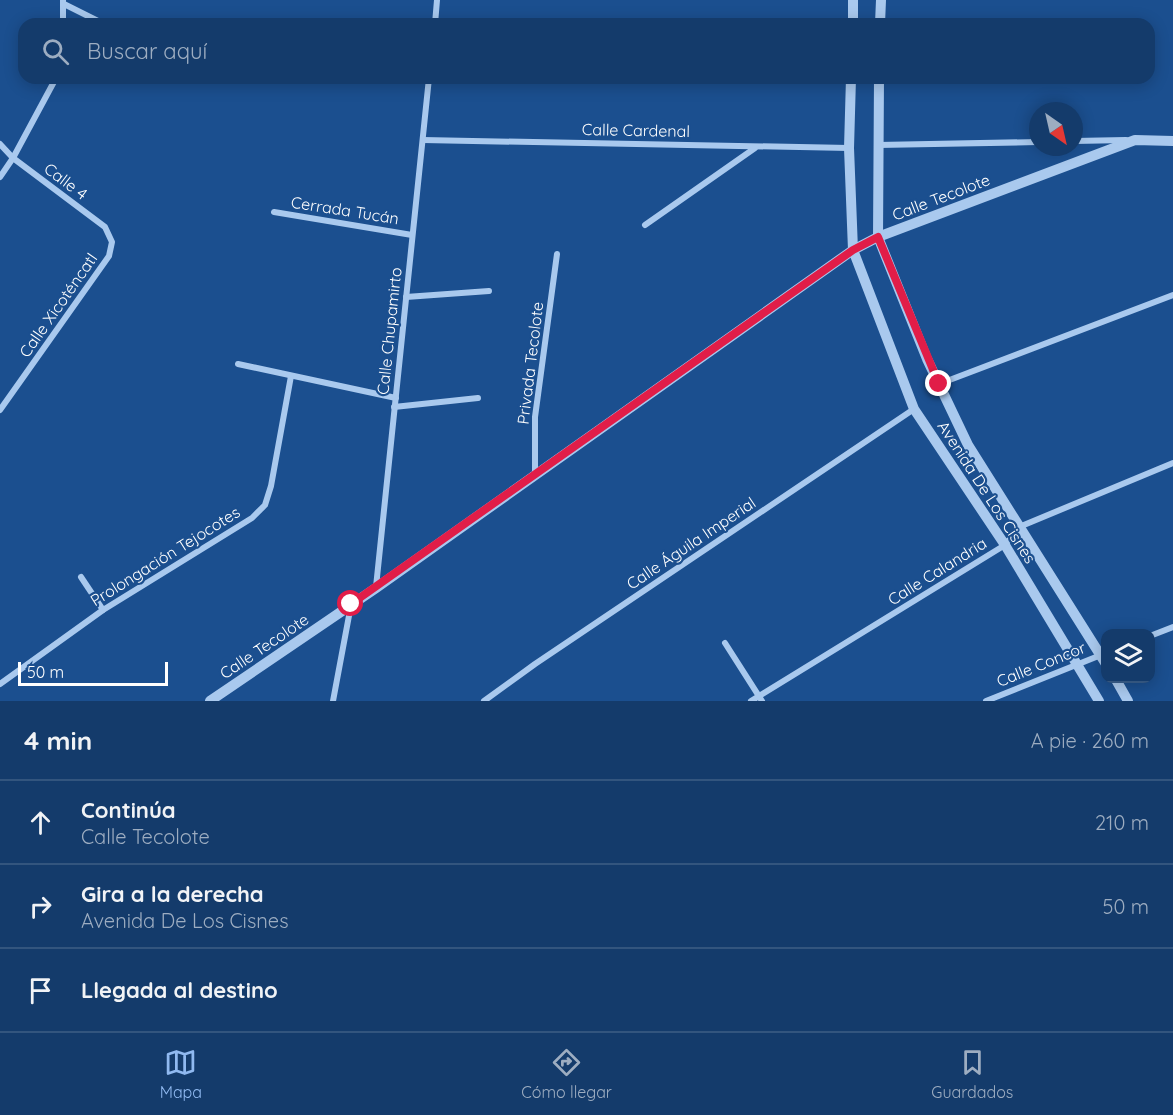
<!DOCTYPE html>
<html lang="es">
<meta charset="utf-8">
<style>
:root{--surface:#143b6b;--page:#214673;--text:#f1f3f6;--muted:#9dadc1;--line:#33557e;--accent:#90b9f0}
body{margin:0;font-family:Quicksand,sans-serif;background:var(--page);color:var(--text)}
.controls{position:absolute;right:18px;bottom:18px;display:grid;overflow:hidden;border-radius:12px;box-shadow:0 3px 15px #0003}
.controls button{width:54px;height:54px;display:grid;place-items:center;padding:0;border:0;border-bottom:2px solid var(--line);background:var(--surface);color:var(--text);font:30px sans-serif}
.compass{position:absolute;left:1029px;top:102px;width:54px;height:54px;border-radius:50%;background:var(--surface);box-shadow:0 3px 15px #0003;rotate:146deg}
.scale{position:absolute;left:18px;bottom:15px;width:150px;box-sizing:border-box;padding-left:6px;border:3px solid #fff;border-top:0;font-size:16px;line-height:21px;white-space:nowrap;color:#fff;-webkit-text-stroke:4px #1b4f8f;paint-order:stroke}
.stop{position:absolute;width:18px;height:18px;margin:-14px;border:4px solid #e11d48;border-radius:50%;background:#fff}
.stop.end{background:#e11d48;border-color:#fff;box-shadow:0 2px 6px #0008}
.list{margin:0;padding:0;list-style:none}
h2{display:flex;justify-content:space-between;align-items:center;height:78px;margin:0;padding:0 24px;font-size:26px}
h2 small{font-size:20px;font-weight:400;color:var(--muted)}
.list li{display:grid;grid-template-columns:39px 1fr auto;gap:18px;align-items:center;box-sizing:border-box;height:84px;padding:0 24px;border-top:2px solid var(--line)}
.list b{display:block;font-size:22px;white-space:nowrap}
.list p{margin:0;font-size:20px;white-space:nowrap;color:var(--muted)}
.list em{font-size:20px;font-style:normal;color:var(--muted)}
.icon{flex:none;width:33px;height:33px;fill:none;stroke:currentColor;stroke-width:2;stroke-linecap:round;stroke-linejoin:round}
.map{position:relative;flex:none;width:1173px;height:701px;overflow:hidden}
.search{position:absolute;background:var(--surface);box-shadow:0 3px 15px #0003;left:18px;right:18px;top:18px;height:66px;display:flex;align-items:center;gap:15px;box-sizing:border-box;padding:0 21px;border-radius:18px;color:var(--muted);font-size:22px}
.sheet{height:330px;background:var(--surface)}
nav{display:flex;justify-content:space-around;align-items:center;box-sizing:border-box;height:84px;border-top:2px solid var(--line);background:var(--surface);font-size:16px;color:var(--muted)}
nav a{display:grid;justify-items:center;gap:3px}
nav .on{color:var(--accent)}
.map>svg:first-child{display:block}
</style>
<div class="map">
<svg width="1173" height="701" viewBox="0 0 1173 701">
<rect width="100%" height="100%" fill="#1b4f8f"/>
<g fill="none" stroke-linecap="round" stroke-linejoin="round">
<g stroke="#a9c9ee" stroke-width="6">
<path d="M64 4 104 24"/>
<path d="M63 24V0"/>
<path d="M435 24 437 0"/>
<path d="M423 140 849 148"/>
<path d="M1074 141 1126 140"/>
<path d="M0 144 13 158 105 227 112 242 109 256 0 410"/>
<path d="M878 145 1038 142"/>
<path d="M0 177 13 158 56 78"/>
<path d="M274 212 412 235"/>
<path d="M645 225 755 148"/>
<path d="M406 297 489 291"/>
<path d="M238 364 396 398"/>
<path d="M939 384 1173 295"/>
<path d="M394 407 478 398"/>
<path d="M535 475V417L557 254"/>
<path d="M81 577 103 610"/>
<path d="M376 587 429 78"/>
<path d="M1150 636 1173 627"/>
<path d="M725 643 762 701"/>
<path d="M0 684 103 610 252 518 265 505 271 486 291 376"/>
<path d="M333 701 351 605"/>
<path d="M484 701 535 664 914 409"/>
<path d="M751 701 1005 545 1019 527 1173 463"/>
<path d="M986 701 1106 653"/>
</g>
<g stroke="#a9c9ee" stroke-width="10">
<path d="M853 24V0"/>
<path d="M880 24 881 0"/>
<path d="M851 78 849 148 853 250 914 409 1005 545 1099 701"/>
<path d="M879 78 878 237 927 359 968 445 1106 664"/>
<path d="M1115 678 1128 701"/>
<path d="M210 701 376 588 853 250 878 237 1135 140 1173 141"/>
</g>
</g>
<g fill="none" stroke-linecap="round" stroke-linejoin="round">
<path stroke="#e11d48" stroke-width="8" d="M351 604 853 250 878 237 939 384"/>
</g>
<g text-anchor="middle" stroke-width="4.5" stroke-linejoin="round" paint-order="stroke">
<g font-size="16" fill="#fff" stroke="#1b4f8f">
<text transform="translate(636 130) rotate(1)" y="6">Calle Cardenal</text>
<text transform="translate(66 181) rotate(37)" y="6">Calle 4</text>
<text transform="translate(941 197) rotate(-21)" y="6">Calle Tecolote</text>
<text transform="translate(345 210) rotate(9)" y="6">Cerrada Tucán</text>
<text transform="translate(58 305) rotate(-55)" y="6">Calle Xicoténcatl</text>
<text transform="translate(389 331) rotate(-84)" y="6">Calle Chupamirto</text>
<text transform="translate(530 363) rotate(-83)" y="6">Privada Tecolote</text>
<text transform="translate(987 492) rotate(57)" y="6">Avenida De Los Cisnes</text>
<text transform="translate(691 543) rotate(-34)" y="6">Calle Águila Imperial</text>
<text transform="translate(165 556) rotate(-32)" y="6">Prolongación Tejocotes</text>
<text transform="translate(937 571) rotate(-32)" y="6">Calle Calandria</text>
<text transform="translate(264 646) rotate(-34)" y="6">Calle Tecolote</text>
<text transform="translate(1041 664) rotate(-22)" y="6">Calle Concor</text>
</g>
</g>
</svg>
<div class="controls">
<button><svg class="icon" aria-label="layers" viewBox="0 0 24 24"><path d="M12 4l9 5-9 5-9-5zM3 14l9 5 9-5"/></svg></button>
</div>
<svg class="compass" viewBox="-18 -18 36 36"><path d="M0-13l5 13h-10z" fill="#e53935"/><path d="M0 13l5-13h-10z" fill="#9dadc1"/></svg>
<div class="scale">50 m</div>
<div class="stop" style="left:351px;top:604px"></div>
<div class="stop end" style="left:939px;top:384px"></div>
<div class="search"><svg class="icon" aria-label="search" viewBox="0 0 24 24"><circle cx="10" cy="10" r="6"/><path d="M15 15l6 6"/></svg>Buscar aquí</div>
</div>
<section class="sheet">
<h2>4 min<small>A pie · 260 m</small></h2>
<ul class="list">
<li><svg class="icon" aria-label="ahead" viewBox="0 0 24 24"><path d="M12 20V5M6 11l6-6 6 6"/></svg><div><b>Continúa</b><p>Calle Tecolote</p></div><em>210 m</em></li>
<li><svg class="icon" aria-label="right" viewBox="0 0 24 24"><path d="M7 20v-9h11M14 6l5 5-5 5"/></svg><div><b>Gira a la derecha</b><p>Avenida De Los Cisnes</p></div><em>50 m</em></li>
<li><svg class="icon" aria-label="arrive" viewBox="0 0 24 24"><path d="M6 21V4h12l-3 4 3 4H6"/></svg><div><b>Llegada al destino</b></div></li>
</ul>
</section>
<nav>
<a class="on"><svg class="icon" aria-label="map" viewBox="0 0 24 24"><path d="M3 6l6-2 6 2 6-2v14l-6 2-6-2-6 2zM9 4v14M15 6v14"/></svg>Mapa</a>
<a><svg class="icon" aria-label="directions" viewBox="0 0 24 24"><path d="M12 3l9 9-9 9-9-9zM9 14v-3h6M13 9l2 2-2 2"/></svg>Cómo llegar</a>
<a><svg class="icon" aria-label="saved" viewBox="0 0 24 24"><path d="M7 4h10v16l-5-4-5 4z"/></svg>Guardados</a>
</nav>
